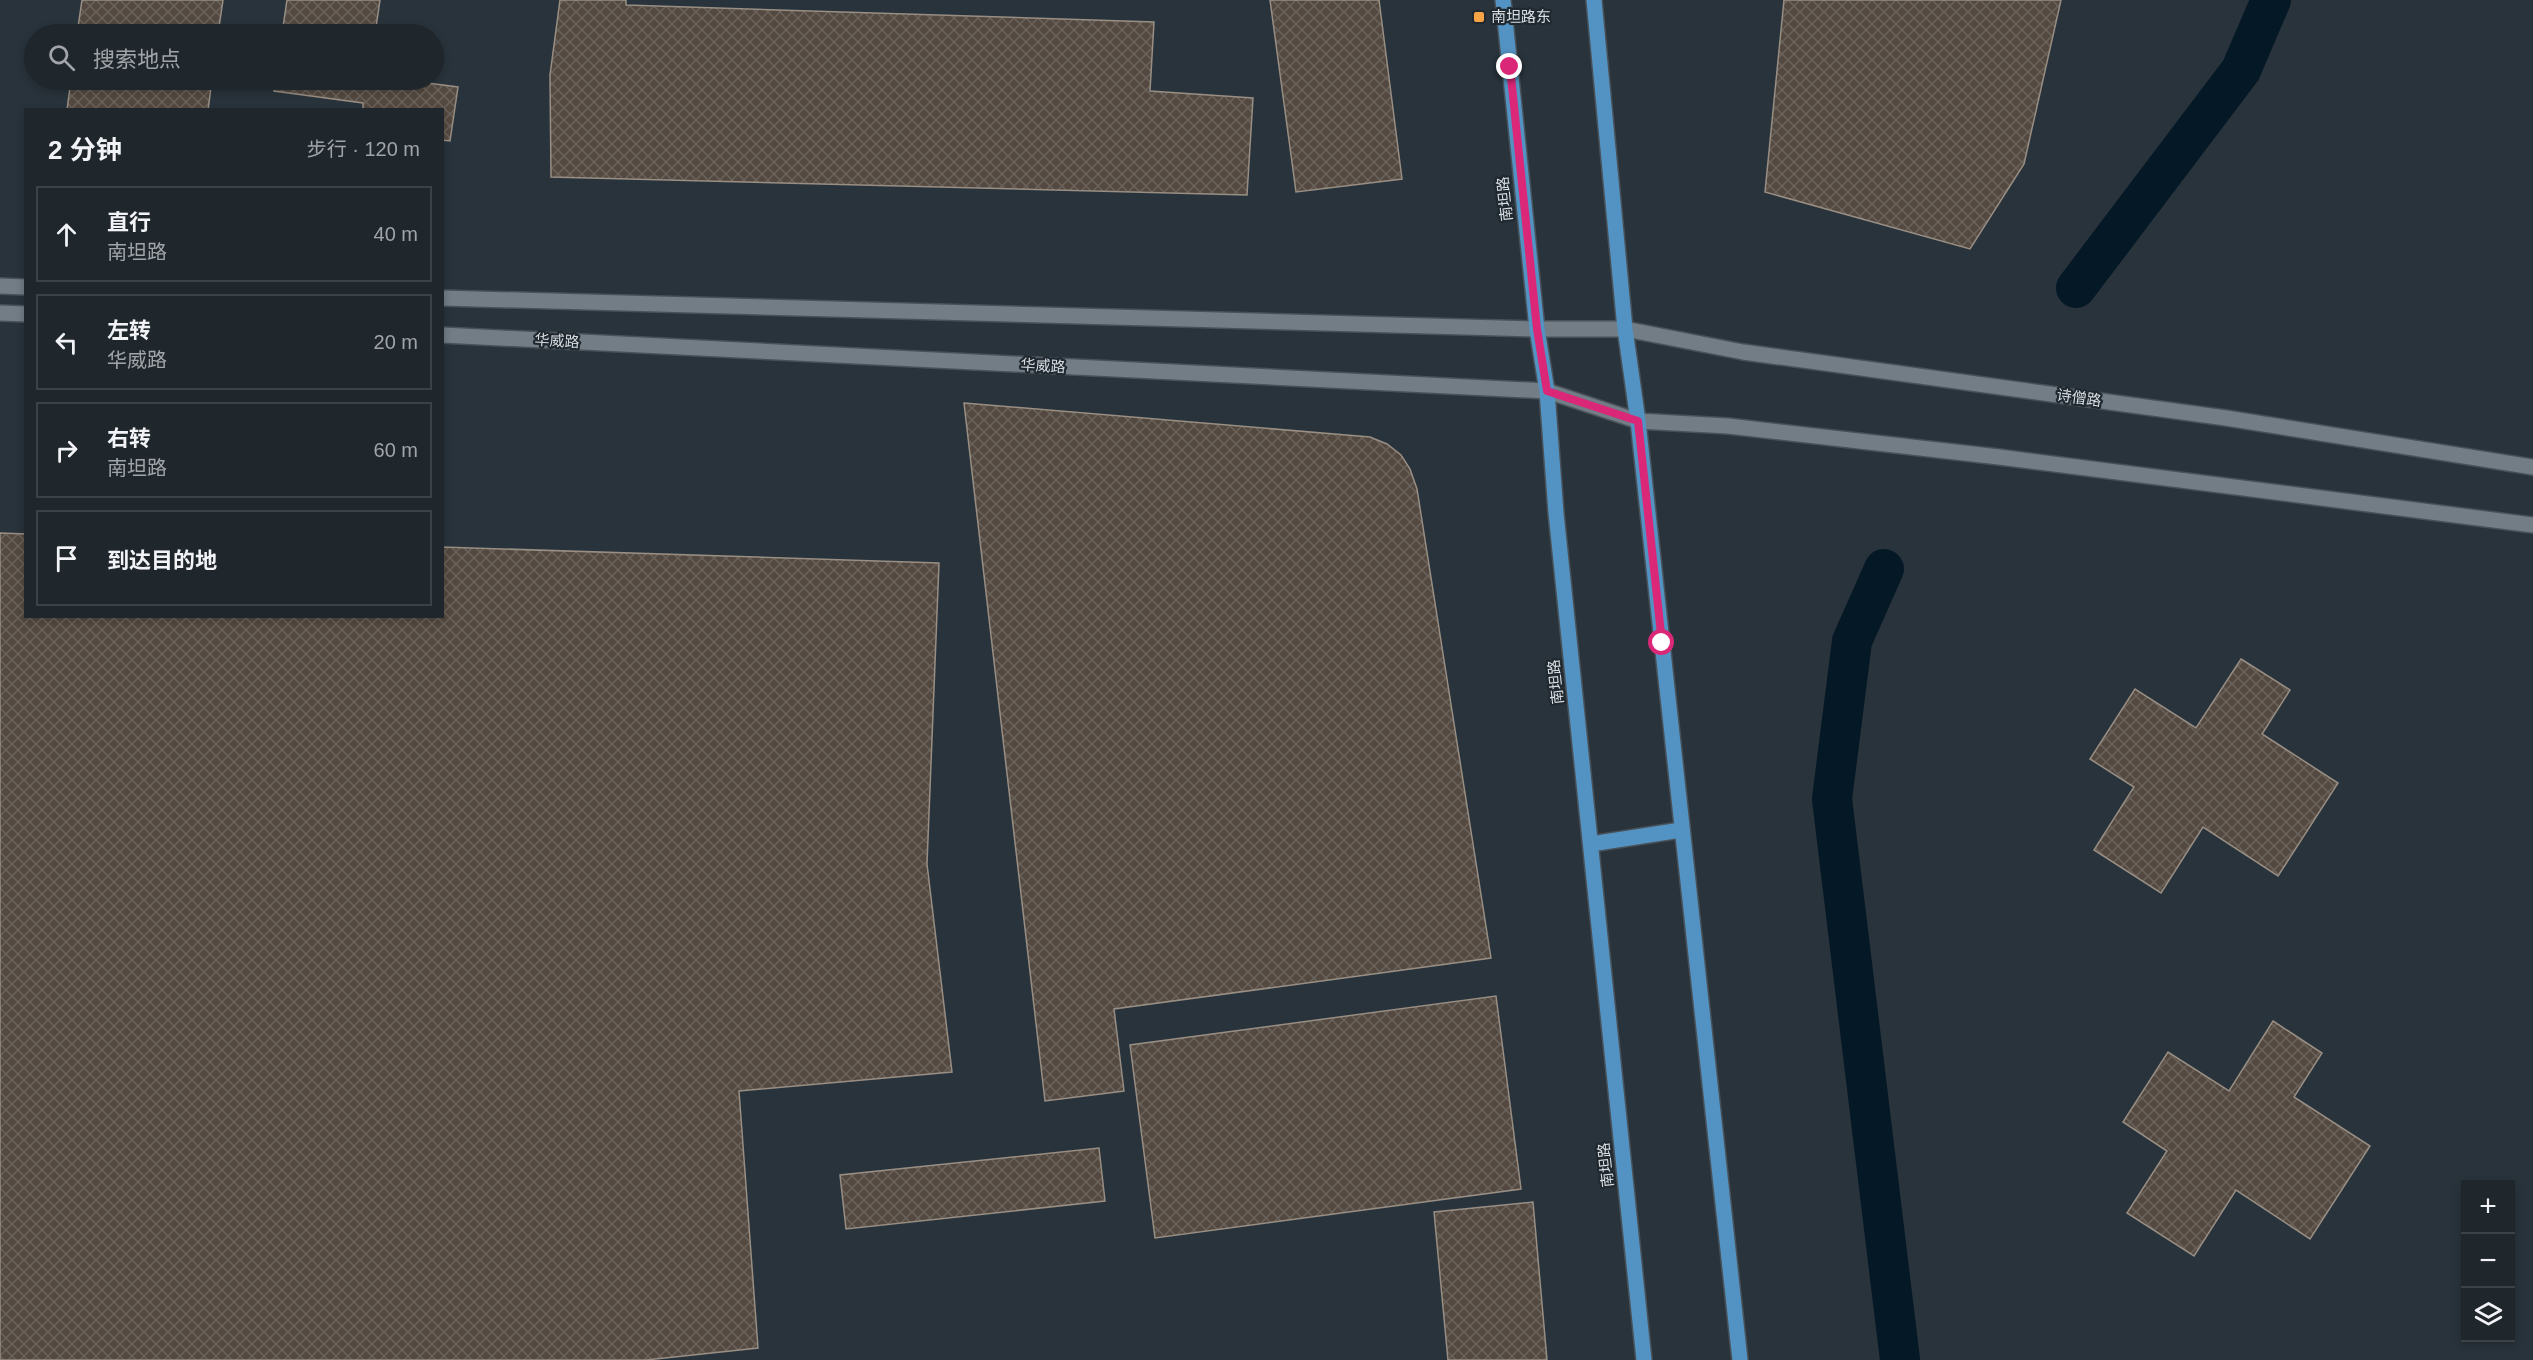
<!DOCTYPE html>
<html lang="zh">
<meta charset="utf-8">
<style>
:root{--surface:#1f262c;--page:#272e34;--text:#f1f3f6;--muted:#a1a5a9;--line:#3c4348}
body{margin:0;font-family:Arial,"Noto Sans SC",sans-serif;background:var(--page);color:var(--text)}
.controls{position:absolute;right:18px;bottom:18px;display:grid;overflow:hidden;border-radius:0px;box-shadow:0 3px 9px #0003}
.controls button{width:54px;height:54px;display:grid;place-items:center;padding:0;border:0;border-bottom:2px solid var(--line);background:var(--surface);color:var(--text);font:30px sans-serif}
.stop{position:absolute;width:18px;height:18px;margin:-14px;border:4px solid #db2777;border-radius:50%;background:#fff}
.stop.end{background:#db2777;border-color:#fff;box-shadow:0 2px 6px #0008}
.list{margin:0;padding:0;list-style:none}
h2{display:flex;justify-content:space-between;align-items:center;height:78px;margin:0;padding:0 24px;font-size:26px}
h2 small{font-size:20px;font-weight:400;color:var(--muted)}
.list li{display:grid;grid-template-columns:39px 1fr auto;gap:18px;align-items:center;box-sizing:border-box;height:96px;margin:0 12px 12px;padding:0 12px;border:2px solid var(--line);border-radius:0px}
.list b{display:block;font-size:22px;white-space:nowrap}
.list p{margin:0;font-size:20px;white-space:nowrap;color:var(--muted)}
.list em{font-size:20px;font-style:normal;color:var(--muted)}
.icon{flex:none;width:33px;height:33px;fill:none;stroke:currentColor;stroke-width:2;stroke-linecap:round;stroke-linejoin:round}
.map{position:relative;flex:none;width:2533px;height:1360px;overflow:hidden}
.search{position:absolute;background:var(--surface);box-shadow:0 3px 9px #0003;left:24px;top:24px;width:420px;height:66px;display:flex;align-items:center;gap:15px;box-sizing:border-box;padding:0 21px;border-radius:33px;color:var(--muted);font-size:22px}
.panel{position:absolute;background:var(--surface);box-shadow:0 3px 9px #0003;left:24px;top:108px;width:420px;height:510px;border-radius:0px}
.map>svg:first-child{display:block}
</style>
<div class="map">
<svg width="2533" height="1360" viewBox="0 0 2533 1360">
<defs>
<pattern id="building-cross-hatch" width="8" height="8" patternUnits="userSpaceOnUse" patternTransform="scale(1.5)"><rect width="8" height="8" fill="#534940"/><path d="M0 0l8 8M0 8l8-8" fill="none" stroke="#6b635b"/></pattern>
</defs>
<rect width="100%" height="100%" fill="#29333b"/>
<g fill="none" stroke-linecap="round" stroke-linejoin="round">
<g stroke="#051826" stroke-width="40">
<path d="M2076 288 2241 70 2271 0"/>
<path d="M1884 569 1852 641 1832 799 1900 1360"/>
</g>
</g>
<g fill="url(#building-cross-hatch)" stroke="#988e84" stroke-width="1.5">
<path d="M82 0H223L218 34H77Z"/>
<path d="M287 0H380L375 34H282Z"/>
<path d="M560 0H626V5L1154 22 1150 91 1253 98 1247 195 551 177 550 75Z"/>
<path d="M1270 0H1379L1402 179 1296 192Z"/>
<path d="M1784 0H2061L2024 164 1970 249 1765 192Z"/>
<path d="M71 80H212L208 110H67Z"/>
<path d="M276 80H404L458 87 450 141 442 140V110H363V103L274 91Z"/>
<path d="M964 403 1370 437 1387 444 1401 455 1410 469 1417 489 1491 958 1114 1009 1124 1091 1045 1101Z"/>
<path d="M0 533 26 534V616H442V547L939 563 927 864 952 1072 739 1091 758 1348 646 1360H0Z"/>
<path d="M2241 659 2290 690 2262 734 2338 783 2278 876 2203 827 2161 893 2094 850 2134 787 2090 759 2135 689 2196 728Z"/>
<path d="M1496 996 1521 1189 1155 1238 1130 1045Z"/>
<path d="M2273 1021 2322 1053 2294 1097 2370 1146 2310 1239 2236 1190 2194 1256 2127 1213 2167 1151 2123 1122 2168 1052 2229 1091Z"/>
<path d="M1099 1148 1105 1201 846 1229 840 1175Z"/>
<path d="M1533 1202 1547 1360H1448L1434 1212Z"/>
</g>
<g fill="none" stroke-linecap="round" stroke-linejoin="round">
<defs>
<g id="minor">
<path d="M0 286 26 287"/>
<path d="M442 298 1537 329H1625"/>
<path d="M0 313 26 314"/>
<path d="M442 335 1547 391 1638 421"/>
</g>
<g id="tertiary">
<path d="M1625 329 1743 352 2226 418 2533 467"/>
<path d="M1638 421 1728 426 1999 457 2533 525"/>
</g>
<g id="primary">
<path d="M1503 0 1537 329 1547 391 1556 513 1644 1360"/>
<path d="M1594 0 1625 329 1638 421 1740 1360"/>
<path d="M1591 844 1681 830"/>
</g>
</defs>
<use href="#minor" stroke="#495158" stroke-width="18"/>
<use href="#tertiary" stroke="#495158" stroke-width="18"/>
<use href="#primary" stroke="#495158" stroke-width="18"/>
<use href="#minor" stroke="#727d86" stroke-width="15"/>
<use href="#tertiary" stroke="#727d86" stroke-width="15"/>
<use href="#primary" stroke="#5393c3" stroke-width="15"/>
</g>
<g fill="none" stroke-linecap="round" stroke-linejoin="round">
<path stroke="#db2777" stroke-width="8" d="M1510 67 1537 329 1547 391 1638 421 1662 643"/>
</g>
<rect fill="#f4a444" stroke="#202930" stroke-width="2" x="1473" y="11" width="12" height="12" rx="3"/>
<g text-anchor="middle" stroke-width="4.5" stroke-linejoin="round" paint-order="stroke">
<g font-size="15" fill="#d8dee3" stroke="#202930" text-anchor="start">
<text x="1491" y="22">南坦路东</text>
</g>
<g font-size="15" fill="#d8dee3" stroke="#202930">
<text transform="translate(1505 199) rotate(-96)" y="5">南坦路</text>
<text transform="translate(557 341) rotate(3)" y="5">华威路</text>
<text transform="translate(1043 366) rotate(3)" y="5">华威路</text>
<text transform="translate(2079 398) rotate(8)" y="5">诗僧路</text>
<text transform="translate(1556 682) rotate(-96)" y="5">南坦路</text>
<text transform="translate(1606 1165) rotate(-96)" y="5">南坦路</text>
</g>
</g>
</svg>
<div class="controls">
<button>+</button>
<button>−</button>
<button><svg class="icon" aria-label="layers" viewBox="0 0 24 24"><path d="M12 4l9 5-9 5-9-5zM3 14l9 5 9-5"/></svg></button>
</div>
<div class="stop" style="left:1662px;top:643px"></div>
<div class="stop end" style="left:1510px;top:67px"></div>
<div class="search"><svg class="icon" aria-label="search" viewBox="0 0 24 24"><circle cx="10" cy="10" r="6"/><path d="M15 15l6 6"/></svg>搜索地点</div>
<section class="panel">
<h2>2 分钟<small>步行 · 120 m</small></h2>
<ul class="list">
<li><svg class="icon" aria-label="ahead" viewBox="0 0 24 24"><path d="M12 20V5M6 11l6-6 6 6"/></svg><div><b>直行</b><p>南坦路</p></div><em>40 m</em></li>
<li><svg class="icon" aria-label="left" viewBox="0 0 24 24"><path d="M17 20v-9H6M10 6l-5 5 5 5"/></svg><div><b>左转</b><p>华威路</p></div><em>20 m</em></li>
<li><svg class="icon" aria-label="right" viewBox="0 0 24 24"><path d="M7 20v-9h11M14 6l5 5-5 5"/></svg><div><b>右转</b><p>南坦路</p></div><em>60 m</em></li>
<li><svg class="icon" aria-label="arrive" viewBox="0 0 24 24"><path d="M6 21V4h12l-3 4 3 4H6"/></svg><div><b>到达目的地</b></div></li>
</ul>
</section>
</div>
